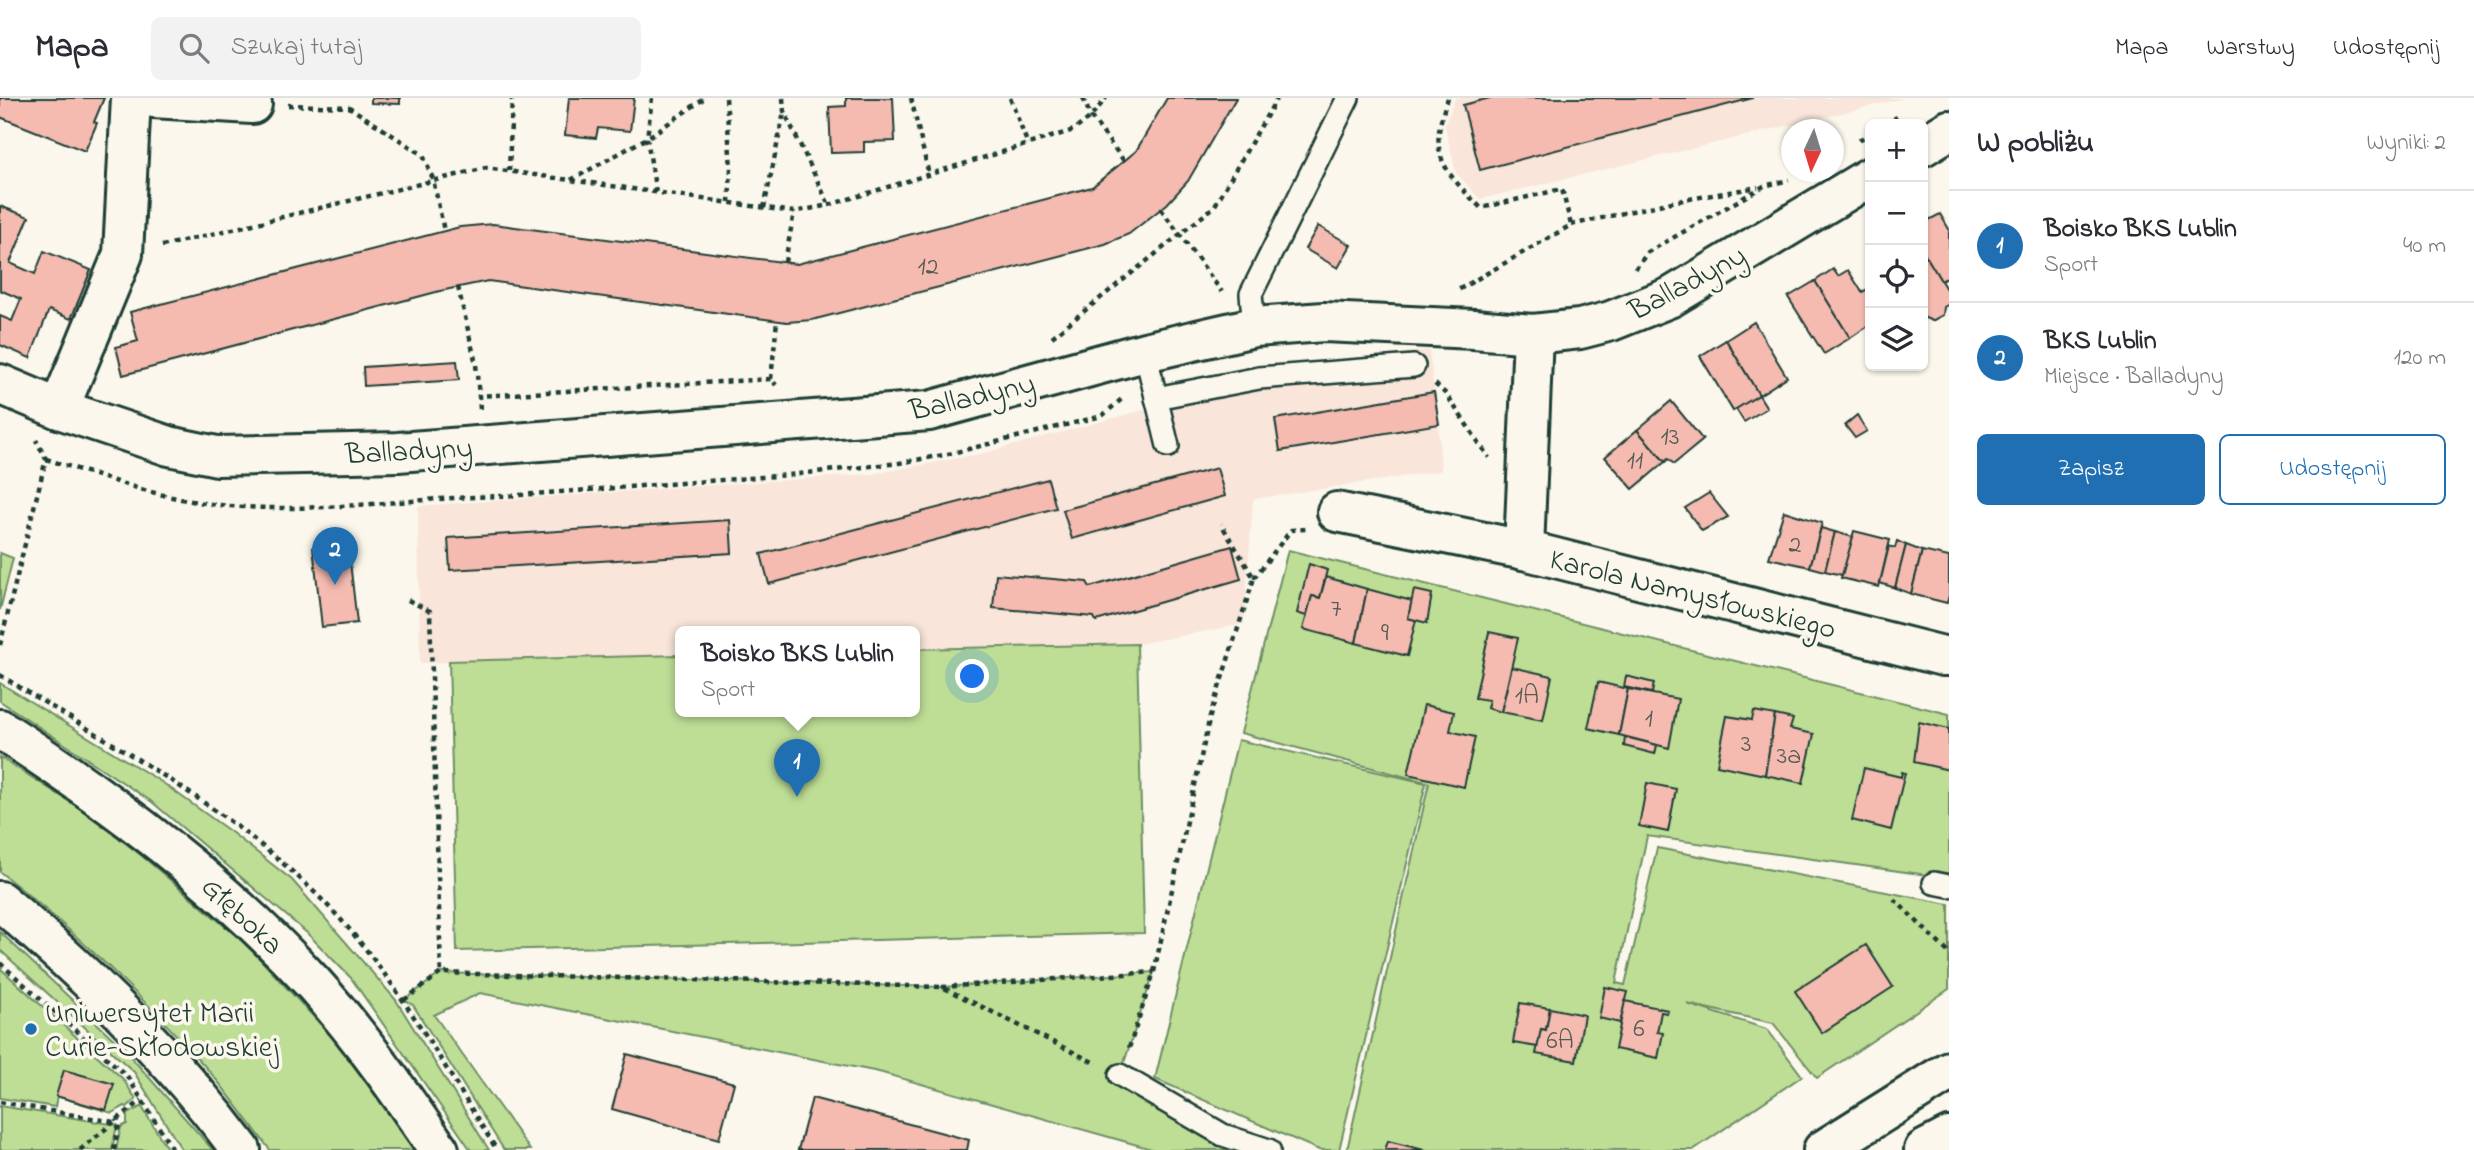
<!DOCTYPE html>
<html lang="pl">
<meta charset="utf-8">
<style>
:root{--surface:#fff;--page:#f2f2f3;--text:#2b2b33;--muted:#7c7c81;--line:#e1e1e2;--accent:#1f6fb2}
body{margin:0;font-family:"Indie Flower",sans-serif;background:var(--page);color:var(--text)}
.controls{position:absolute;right:21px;top:21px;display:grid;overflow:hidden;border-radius:10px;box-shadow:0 2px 5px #0004}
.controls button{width:63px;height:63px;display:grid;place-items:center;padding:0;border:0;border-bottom:2px solid var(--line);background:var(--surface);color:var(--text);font:35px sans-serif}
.compass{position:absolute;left:1781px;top:21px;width:63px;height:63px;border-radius:50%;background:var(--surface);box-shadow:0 2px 5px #0004;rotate:184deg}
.you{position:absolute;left:973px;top:579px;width:24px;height:24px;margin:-18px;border:5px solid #fff;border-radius:50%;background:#1a73e8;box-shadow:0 0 0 10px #1a73e833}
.badge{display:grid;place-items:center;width:46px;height:46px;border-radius:50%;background:var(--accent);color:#fff;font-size:23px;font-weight:700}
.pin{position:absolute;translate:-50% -58px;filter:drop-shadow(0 2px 4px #0008)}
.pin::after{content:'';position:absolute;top:37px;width:24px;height:21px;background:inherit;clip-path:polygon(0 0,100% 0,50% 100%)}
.popup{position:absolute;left:675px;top:528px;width:245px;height:91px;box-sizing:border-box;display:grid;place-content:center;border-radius:10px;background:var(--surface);filter:drop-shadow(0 2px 5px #0005);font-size:23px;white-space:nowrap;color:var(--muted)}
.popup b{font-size:26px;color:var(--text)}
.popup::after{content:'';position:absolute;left:50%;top:100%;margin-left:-14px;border:14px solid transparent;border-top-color:var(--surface)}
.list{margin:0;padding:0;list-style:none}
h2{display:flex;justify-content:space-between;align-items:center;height:91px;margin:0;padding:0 28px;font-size:30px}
h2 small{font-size:23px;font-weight:400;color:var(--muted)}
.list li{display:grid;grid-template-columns:46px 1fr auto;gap:21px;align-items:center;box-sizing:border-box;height:112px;padding:0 28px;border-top:2px solid var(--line)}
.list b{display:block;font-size:26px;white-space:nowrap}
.list p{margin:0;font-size:23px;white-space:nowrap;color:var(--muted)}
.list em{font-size:23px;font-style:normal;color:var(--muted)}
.actions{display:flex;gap:14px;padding:21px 28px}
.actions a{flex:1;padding:16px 0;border:2px solid var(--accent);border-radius:10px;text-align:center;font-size:24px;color:var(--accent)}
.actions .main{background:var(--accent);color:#fff}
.icon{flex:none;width:38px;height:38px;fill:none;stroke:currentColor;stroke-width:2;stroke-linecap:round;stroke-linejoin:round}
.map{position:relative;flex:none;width:1949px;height:1052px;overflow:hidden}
header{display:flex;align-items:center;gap:42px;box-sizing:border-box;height:98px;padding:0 35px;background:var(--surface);border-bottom:2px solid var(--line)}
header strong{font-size:33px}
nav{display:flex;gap:38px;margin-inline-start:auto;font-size:24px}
.search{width:490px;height:63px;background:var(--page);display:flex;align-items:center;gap:18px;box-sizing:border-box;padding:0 24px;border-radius:10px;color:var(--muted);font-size:26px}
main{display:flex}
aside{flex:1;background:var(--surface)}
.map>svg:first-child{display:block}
</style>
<header>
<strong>Mapa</strong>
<div class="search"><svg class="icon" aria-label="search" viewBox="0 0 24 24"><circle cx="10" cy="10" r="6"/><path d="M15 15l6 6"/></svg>Szukaj tutaj</div>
<nav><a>Mapa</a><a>Warstwy</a><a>Udostępnij</a></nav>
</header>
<main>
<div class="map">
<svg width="1949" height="1052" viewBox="0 0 1949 1052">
<rect width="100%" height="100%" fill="#fbf7ec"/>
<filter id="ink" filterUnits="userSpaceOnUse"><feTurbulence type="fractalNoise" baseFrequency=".0143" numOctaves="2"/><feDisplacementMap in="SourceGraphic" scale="14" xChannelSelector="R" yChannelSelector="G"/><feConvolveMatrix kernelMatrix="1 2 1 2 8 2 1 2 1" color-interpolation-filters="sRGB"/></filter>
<g filter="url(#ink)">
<g fill="#f9e5da">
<path d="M1455 0H1905L1480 101 1456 75 1445 28Z"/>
<path d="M1429 252 1438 325 1441 373 1253 401 1244 526 1137 546 914 551V533H680V557L420 565 418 408 873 376 985 355 1147 311 1141 289Z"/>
</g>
<g fill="#bede96" stroke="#6e8e65" stroke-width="2">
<path d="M1288 452 1949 616V780L1647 738 1616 885 1625 887 1657 750 1949 806V891L1817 980 1773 925 1687 906 1767 931 1802 978 1693 1052H1347L1429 685 1241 635Z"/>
<path d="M0 455 13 460 0 512Z"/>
<path d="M1137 546 1144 835 457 853 449 563 680 557V613H914V551Z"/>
<path d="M0 585 163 685 231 734 292 782 396 902 489 1052H471L351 880 307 835 152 704 0 603Z"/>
<path d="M1238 642 1426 685 1339 1052H1319L1155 981Z"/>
<path d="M0 659 84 713 142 758 248 848 333 940 416 1052H270C248 1023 226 991 201 964 140 896 72 831 0 774Z"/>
<path d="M0 834 123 950 213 1052H182L134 974 0 852Z"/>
<path d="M0 870 123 981 136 1001 127 1009 125 1008 112 1015 57 998 55 1009 0 1000Z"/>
<path d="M1154 874 1120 977 1269 1052H1155L879 974 480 895 434 917 530 1052H504L413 907 404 902 441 875 942 889Z"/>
<path d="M0 1008 117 1027 112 1052H0Z"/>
<path d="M140 1009H142L168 1052H116L121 1029 127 1026V1016Z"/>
</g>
<g fill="#f5bbb0" stroke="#1f3d34" stroke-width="2">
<path d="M0 0H104L94 24 97 25 85 53 0 19Z"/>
<path d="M371 0H400V6L371 5Z"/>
<path d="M569 0H634L630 33 598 30 596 40 565 37Z"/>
<path d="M846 0H893L895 43 864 44V54L831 55 829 9 846 8Z"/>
<path d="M1167 0H1236L1188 83 1167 106 1129 136 1105 146 812 222 787 224 488 183 440 193 123 277 116 249 138 243 130 214 460 129 493 126 797 166 1092 89 1136 53Z"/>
<path d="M1490 0H1753L1480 72 1463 7Z"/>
<path d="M0 108 29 119 10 165 35 176 44 153 91 172 71 221 49 212 30 260 0 247V218L12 223 21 201 0 192Z"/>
<path d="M1925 115 1929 122 1940 116 1949 131V178L1941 183 1923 153V117Z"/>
<path d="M1318 128 1351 147 1338 170 1305 151Z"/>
<path d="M1923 153 1949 196V206L1944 209 1943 217 1932 223 1923 219Z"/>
<path d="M1833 171 1838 178 1848 172 1862 194 1868 191 1870 195V227L1850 240 1815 183Z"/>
<path d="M1815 183 1850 240 1824 256 1788 199Z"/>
<path d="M1754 224 1787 279 1759 297 1726 242Z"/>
<path d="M1726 242 1759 297 1733 313 1700 258Z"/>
<path d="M457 263 459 282 364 288 363 269Z"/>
<path d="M1434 294 1439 326 1280 353 1275 321Z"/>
<path d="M1759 297 1767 310 1744 324 1736 311Z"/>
<path d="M1671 303 1703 342 1674 366 1668 361 1665 364 1637 332Z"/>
<path d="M1857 317 1867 333 1855 340 1845 327Z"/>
<path d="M1637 332 1665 364 1633 391 1605 359Z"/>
<path d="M1217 370 1225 398 1072 441 1063 412Z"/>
<path d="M1048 381 1056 410 769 486 761 456Z"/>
<path d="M1709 395 1728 419 1702 433 1685 410Z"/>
<path d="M1784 413 1822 425 1810 469 1769 460Z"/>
<path d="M730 422 732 455 450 472 448 440Z"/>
<path d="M1821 430 1835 434 1825 473 1810 469Z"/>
<path d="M1854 433 1890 442 1879 489 1841 480Z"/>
<path d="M1835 434 1853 439 1842 477 1825 473Z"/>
<path d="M1897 443 1906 447 1895 490 1880 485 1889 448 1895 450Z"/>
<path d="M348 446 357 525 322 529 313 449Z"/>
<path d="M1906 447 1922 453 1911 496 1895 490Z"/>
<path d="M1232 448 1241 481 1096 523 1094 519 993 510 996 476 1087 484 1090 489Z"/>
<path d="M1922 453 1949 459V498L1947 505 1911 496Z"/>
<path d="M1309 466 1327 472 1320 500 1312 498 1306 518 1297 515Z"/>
<path d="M1326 479 1367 491 1356 545 1303 531 1312 498 1320 500Z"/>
<path d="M1367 491 1412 503 1408 520 1416 522 1407 558 1356 545Z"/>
<path d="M1414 492 1432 496 1427 525 1408 520Z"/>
<path d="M1489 534 1518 540 1501 614 1487 610 1489 602 1475 600Z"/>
<path d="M1512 569 1552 578 1543 622 1501 614Z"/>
<path d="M1626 578 1654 585 1652 595 1624 589Z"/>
<path d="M1598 584 1628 591 1619 637 1588 630Z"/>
<path d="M1628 591 1678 601 1669 650 1619 637Z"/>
<path d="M1424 607 1454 614 1450 633 1475 639 1464 689 1408 676Z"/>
<path d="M1754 613 1775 617 1765 677 1717 667 1727 618 1752 622Z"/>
<path d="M1775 617 1793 621 1790 631 1814 636 1803 685 1765 677Z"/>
<path d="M1919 624 1949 631V672L1914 664Z"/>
<path d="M1625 639 1657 647 1655 656 1624 648Z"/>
<path d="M1864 670 1901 679 1902 674 1905 675 1891 732 1852 722Z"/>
<path d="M1647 685 1676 691 1668 734 1639 728Z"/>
<path d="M1866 847 1893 889 1822 935 1795 893Z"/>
<path d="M1605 889 1628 894 1620 925 1599 920Z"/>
<path d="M1625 903 1668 912 1667 915 1661 914 1657 934 1663 935 1658 960 1615 951Z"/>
<path d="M1520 905 1550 910 1546 932 1541 931 1538 949 1513 945Z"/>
<path d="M1550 910 1584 917 1576 963 1536 956 1541 931 1546 932Z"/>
<path d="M627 956 734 985 719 1041 612 1011Z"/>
<path d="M64 972 114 986 106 1012 56 998Z"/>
<path d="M812 1000 969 1042 967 1052H798Z"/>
<path d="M1388 1043 1424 1052H1385Z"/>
</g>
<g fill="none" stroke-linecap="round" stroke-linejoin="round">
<defs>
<g id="service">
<path d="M1254 229 1251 196 1348 0"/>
<path d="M1145 254 1168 348"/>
<path d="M1156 300 1259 280 1414 268"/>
<path d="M1934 785 1949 788"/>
<path d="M1120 977 1223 1037 1269 1052"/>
</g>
<g id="minor">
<path d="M153 0 252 6"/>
<path d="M1923 48 1949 32"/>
<path d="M0 286 59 311 169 348 217 358 398 354 929 313 1145 254 1254 229 1324 224 1474 231 1533 236 1580 231 1611 223 1671 199 1870 79"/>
<path d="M59 311 123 156 131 0"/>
<path d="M1337 414 1524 452 1943 558H1949"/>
<path d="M1524 452 1533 236"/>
</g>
<g id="tertiary">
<path d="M0 631C114 705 222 786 314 886 360 937 400 995 439 1052"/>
<path d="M0 803C86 875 174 962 241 1052"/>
</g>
<g id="secondary">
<path d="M1823 1052 1949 973"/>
<path d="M1924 1052 1949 1039"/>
</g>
</defs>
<use href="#service" stroke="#1f3d34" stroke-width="26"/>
<use href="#minor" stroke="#1f3d34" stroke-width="44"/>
<use href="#tertiary" stroke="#1f3d34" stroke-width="44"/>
<use href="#secondary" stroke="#1f3d34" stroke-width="44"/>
<g stroke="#1f3d34" stroke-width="4.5" stroke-dasharray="5 5" stroke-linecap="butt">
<path d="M652 0 647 40 656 95"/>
<path d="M726 0 731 70 729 104"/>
<path d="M783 0 784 13 829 107"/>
<path d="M911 0 929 77"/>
<path d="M1010 0 1028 47"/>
<path d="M1083 0 1091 19 1124 63"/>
<path d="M1448 0C1427 56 1442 71 1481 110L1562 91 1571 127 1458 192"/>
<path d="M288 7 349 9 423 57 433 81 444 133"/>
<path d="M1885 26 1897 19"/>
<path d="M1859 42 1870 35"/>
<path d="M509 73 512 0"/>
<path d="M571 82 647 40 705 0"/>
<path d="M764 110 784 14"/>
<path d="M1161 111 1222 194"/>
<path d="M1571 127 1672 104 1758 89"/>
<path d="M162 148 486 70 794 114 829 107 1074 32 1091 19 1106 0"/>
<path d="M785 164 794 114"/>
<path d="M1635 171 1648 154 1764 88 1789 82"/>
<path d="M458 189 476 266 479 298"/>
<path d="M1052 239 1214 109 1277 0"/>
<path d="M771 281 777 223"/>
<path d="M1435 286 1446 296 1489 360"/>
<path d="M480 311 479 298 771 281 776 287"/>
<path d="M46 361C103 379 160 401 220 407 312 417 414 399 507 398L789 377 899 365 944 357 1102 318 1123 300"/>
<path d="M1254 480 1291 432 1306 431"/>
<path d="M408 502 430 513 441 875"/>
<path d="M0 547 46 361 36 342"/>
<path d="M0 577C115 649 238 713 332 812 398 882 445 971 497 1052"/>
<path d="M1894 801 1949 855"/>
<path d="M0 865 127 978 173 1052"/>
<path d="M942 889 1154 874"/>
<path d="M404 902 441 875 942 889 1097 966"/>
<path d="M1129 950 1154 874 1210 618 1254 480 1221 426"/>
<path d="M0 1004 114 1024 142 1002"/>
<path d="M80 1052 114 1024"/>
<path d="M114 1052 119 1026 116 1021"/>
</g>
<use href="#service" stroke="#fbf7ec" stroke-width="21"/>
<use href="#minor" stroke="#fbf7ec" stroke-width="38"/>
<use href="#tertiary" stroke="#fbf7ec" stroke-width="38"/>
<use href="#secondary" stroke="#fbf7ec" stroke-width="38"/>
</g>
</g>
<circle fill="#1f6fb2" stroke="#fbf7ec" stroke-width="2.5" cx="31" cy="931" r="7"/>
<g text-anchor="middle" stroke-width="7" stroke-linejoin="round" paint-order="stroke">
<g font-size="26" fill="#545c53">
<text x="928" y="176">12</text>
<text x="1670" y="346">13</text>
<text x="1635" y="370">11</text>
<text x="1795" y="454">2</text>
<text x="1336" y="518">7</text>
<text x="1385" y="542">9</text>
<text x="1527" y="605">1A</text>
<text x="1649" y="628">1</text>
<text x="1746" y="653">3</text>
<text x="1789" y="665">3a</text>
<text x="1639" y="938">6</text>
<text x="1560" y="950">6A</text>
</g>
<g font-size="30" fill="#1f3d34" stroke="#fbf7ec">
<text transform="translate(1687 184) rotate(-28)" y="10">Balladyny</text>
<text transform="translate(972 298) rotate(-13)" y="10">Balladyny</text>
<text transform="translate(409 352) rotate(-3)" y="10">Balladyny</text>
<text transform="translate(1693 495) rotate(14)" y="10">Karola Namysłowskiego</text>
<text transform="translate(243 817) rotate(43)" y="10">Głęboka</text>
</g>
<g font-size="30" fill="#1f3d34" stroke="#fbf7ec" text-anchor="start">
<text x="45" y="924">Uniwersytet Marii<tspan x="45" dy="34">Curie-Skłodowskiej</tspan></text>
</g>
</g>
</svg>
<div class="controls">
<button>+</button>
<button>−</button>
<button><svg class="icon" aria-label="locate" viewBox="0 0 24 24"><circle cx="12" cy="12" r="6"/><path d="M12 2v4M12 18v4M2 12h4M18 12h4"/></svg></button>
<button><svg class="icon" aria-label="layers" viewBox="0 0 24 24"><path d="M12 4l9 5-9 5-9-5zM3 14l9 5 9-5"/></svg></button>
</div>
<svg class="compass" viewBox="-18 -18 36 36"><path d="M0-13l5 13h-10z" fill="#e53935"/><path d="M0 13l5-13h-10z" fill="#7c7c81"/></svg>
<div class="you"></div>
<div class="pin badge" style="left:797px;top:699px">1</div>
<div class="popup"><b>Boisko BKS Lublin</b>Sport</div>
<div class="pin badge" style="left:335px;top:487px">2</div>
</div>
<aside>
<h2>W pobliżu<small>Wyniki: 2</small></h2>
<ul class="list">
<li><span class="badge">1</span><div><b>Boisko BKS Lublin</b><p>Sport</p></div><em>40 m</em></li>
<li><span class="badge">2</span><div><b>BKS Lublin</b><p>Miejsce · Balladyny</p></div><em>120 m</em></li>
</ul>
<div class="actions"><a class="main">Zapisz</a><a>Udostępnij</a></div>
</aside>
</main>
